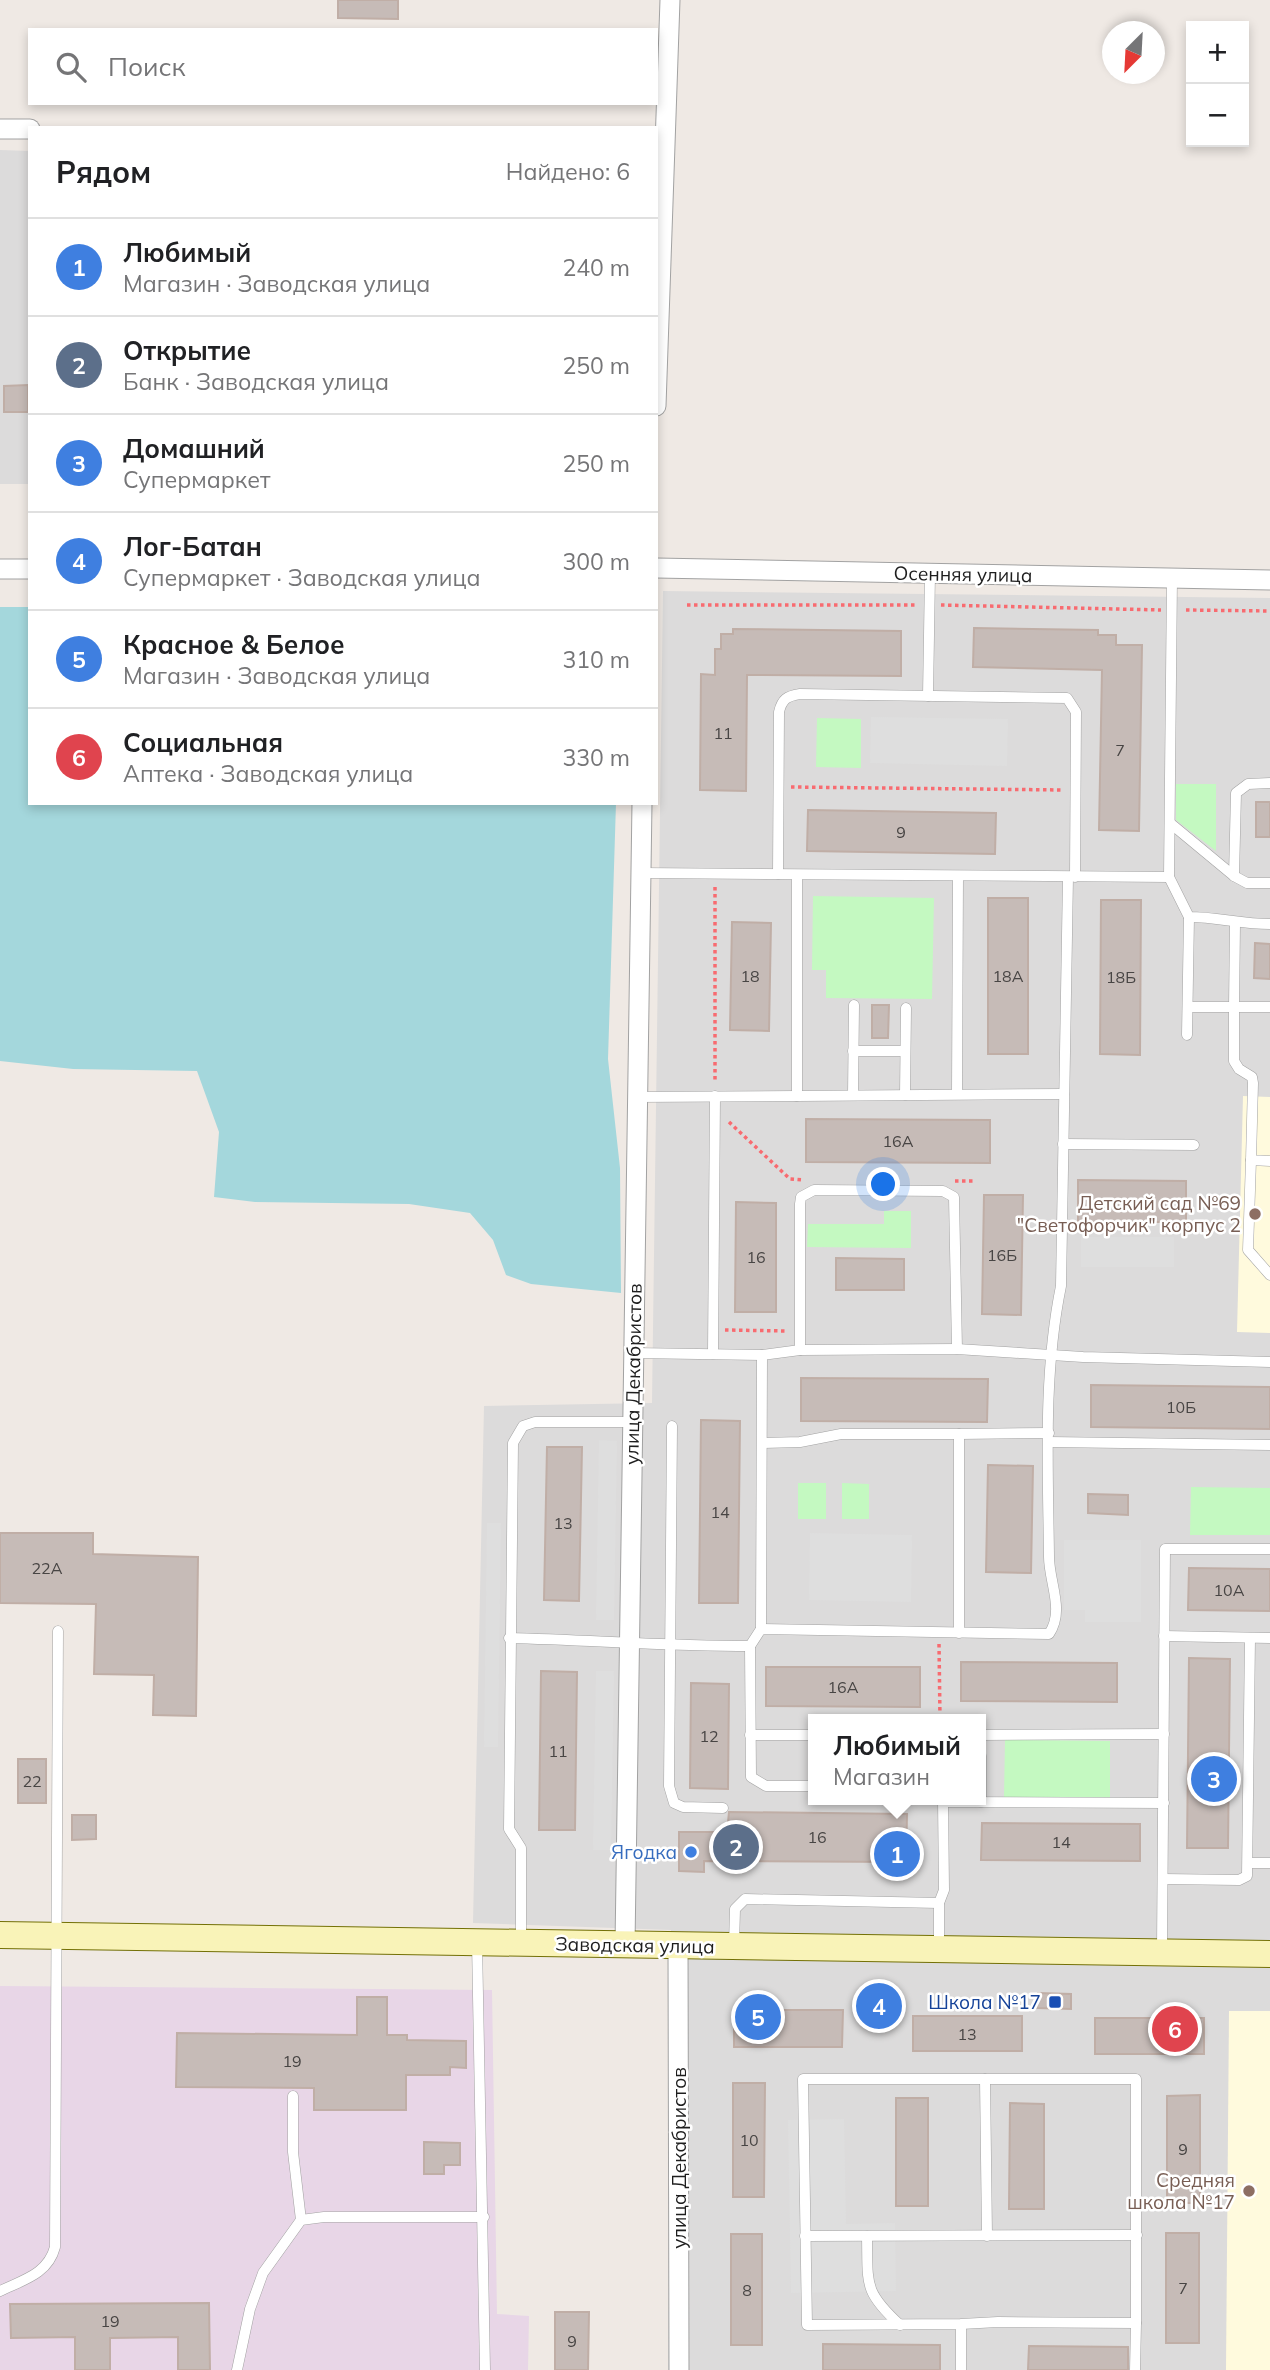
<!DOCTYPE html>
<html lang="ru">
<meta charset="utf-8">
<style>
:root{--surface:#fff;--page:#f6f6f6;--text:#202124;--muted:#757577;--line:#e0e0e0;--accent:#c9021e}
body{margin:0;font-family:Mulish,sans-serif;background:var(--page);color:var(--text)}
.controls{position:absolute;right:21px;top:21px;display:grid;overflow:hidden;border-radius:0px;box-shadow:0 4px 10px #0003}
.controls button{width:63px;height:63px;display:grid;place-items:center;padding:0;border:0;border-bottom:2px solid var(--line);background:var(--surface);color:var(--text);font:35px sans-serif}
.compass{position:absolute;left:1102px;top:21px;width:63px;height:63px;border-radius:50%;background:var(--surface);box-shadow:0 4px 10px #0003;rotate:204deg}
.you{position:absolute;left:884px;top:1185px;width:24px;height:24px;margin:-18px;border:5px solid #fff;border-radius:50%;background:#1a73e8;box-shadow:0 0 0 10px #1a73e833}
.badge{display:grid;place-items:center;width:46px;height:46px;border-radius:50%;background:var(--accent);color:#fff;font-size:23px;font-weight:700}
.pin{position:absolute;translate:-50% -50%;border:4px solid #fff;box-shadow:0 2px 7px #0006}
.popup{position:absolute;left:808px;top:1714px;width:178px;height:91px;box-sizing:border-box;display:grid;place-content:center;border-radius:0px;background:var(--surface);filter:drop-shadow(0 2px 5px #0005);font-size:23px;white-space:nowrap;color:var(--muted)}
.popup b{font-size:26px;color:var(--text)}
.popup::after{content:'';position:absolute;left:50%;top:100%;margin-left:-14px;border:14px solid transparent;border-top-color:var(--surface)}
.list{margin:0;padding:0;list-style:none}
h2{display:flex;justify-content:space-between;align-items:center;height:91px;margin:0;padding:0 28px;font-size:30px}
h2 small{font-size:23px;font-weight:400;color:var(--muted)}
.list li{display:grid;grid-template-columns:46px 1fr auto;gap:21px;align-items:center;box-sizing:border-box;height:98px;padding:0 28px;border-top:2px solid var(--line)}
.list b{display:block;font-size:26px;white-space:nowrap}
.list p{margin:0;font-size:23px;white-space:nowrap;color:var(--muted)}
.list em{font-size:23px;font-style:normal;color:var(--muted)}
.icon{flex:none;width:38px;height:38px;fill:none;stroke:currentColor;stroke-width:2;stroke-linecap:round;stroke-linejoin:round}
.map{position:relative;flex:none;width:1270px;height:2370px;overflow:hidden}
.search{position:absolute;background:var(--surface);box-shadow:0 4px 10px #0003;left:28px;top:28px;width:630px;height:77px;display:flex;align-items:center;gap:18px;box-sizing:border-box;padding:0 24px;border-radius:0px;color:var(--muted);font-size:26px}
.panel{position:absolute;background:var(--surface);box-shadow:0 4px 10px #0003;left:28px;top:126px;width:630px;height:679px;border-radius:0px}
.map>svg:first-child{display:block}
</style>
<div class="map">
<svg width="1270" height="2370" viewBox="0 0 1270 2370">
<rect width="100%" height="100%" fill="#efe9e4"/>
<g fill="#dcdbdb" fill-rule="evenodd">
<path d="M0 150 30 151V484H0Z"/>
<path d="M663 591 1270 598V2370H668L671 1930 473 1923 484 1406 652 1403ZM813 1719H981V1800H813Z"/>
</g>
<path fill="#e8d6e7" d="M0 1986 492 1990 497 2314 529 2316 528 2370H0Z"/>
<g fill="#fffadd">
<path d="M1243 1096 1270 1097V1333L1237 1332Z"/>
<path d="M1229 2011H1270V2370H1226Z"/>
</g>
<g fill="#c4f9c1">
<path d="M817 718 861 719V768L816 767Z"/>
<path d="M1176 784H1216V851L1176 820Z"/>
<path d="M813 896 934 898 932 999 826 998V970H812Z"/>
<path d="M884 1211H911V1248L807 1247 808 1224H884Z"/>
<rect x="798" y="1483" width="28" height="36"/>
<path d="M842 1483 869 1484V1519H842Z"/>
<path d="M1191 1487 1270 1488V1535H1190Z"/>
<path d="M1005 1740 1110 1741V1798L1004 1797Z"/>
</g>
<g fill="#dedede">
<path d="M871 717 1008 719 1007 766 870 763Z"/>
<rect x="1081" y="1237" width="93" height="30"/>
<path d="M599 1440 617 1441 614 1620H596Z"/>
<path d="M487 1523H501L498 1747H484Z"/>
<path d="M810 1533 912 1535 911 1602 809 1600Z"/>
<path d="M1064 1540H1141V1622H1085V1610H1064Z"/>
<path d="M596 1671H614L611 1850H593Z"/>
<path d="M844 2119 846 2224 895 2223 896 2291 791 2293 788 2120Z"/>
</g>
<path fill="#a4d7dc" d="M0 607H30V803H616L608 1059 620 1168 621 1293 531 1284 506 1275 493 1240 470 1213 409 1204 255 1202 214 1197 219 1132 197 1071 73 1069 0 1061Z"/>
<g fill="#c6bbb7" stroke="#c0aea6" stroke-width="2">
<path d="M338 0H398V19L338 18Z"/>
<path d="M28 385V412H4V386Z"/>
<path d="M974 628 1098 630V635H1116V645H1142L1139 831 1099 830 1102 670 973 667Z"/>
<path d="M733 629 901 631V676L747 675 746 791 700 790 701 674 715 675V649H721V634H733Z"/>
<rect x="1256" y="802" width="14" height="35"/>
<path d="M808 810 996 813 995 854 807 851Z"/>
<rect x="988" y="898" width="40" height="156"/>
<path d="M1101 900H1141L1140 1055 1100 1054Z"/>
<path d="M732 922 771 923 769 1031 730 1030Z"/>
<path d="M1255 943 1270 944V979L1254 978Z"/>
<path d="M872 1005H889L888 1038H872Z"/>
<path d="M806 1119 990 1120V1163L806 1162Z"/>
<path d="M1078 1180 1186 1181V1222H1078Z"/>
<path d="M984 1195H1023L1021 1315 982 1314Z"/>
<path d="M736 1202 776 1203V1312H735Z"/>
<path d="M836 1258 904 1259V1290H836Z"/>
<path d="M801 1378 988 1379 987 1422 801 1421Z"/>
<path d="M1091 1385 1270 1387V1429L1091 1427Z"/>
<path d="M701 1420 740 1421 738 1603H699Z"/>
<path d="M547 1447H582L579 1601 544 1600Z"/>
<path d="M988 1465 1033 1466 1031 1573 986 1572Z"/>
<path d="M1088 1494 1128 1495V1515L1088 1513Z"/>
<path d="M0 1533H93V1554L198 1557 196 1716 153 1715 154 1675 94 1674 96 1604 0 1603Z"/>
<path d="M1189 1568 1270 1569V1611L1188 1610Z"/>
<path d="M1189 1658 1230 1659 1228 1848H1187Z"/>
<path d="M961 1662 1117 1663V1702L961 1701Z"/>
<path d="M766 1667H920V1707L766 1706Z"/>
<path d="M541 1671 577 1672 575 1830H539Z"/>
<path d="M691 1683 729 1684 728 1789 690 1788Z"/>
<rect x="18" y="1759" width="28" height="44"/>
<path d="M729 1812 907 1814 906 1862 704 1861V1872L679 1871V1832H727Z"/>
<path d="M72 1815H96V1839L72 1840Z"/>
<path d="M982 1823 1140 1824V1861L981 1860Z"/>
<path d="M1038 1993 1071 1994V2009L1037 2008Z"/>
<path d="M867 1996 892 1997 891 2020 867 2019Z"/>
<path d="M357 1997H387V2035H407V2040L466 2041V2068L450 2067V2075H406V2110H314V2088L176 2087 177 2033 357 2035Z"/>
<path d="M734 2010H843L842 2047H734Z"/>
<rect x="913" y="2016" width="109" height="35"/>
<rect x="1095" y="2018" width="109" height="36"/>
<path d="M733 2083H765L764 2197H733Z"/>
<path d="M1200 2095V2203H1167V2096Z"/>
<rect x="896" y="2098" width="32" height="108"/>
<path d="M1010 2103 1044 2104V2209H1009Z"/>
<path d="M424 2142 460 2143V2165H444V2174H424Z"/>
<rect x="1166" y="2233" width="33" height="110"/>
<rect x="731" y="2234" width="31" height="111"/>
<path d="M209 2303 210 2370H178V2337L110 2338V2370H75V2337L11 2338 10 2304Z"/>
<path d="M555 2312H589L588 2370H555Z"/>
<path d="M823 2344 940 2345V2370H823Z"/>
<path d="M1029 2346 1128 2347V2370H1028Z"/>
</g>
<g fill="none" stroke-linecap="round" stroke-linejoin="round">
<defs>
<g id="lane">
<path d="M1172 578 1169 877 1189 917C1217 917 1241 924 1270 924"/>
<path d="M928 696 930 574"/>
<path d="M1170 823 1234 876 1247 883H1270"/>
<path d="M641 873 1169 877"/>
<path d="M778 874 779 712C782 699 787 696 800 694L1067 698 1076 712 1075 877"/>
<path d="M797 875V1096L1064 1094"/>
<path d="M1234 876 1236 793 1248 784 1270 783"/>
<path d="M1235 924 1234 1007H1270"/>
<path d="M1189 1007H1234V1061L1239 1069 1252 1077 1253 1083 1251 1160 1270 1161"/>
<path d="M1187 1035 1189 917"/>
<path d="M853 1051H905"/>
<path d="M957 1094 958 876"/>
<path d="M853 1095 854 1005"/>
<path d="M905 1095 906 1008"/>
<path d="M637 1097 797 1096"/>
<path d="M1063 1144 1194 1145"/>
<path d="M1251 1160 1248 1250 1270 1275"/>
<path d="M800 1350V1204L801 1197 814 1190 943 1191 954 1197 957 1349"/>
<path d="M634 1353 762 1355 800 1350 957 1349 1083 1357 1270 1362"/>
<path d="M713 1354 715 1096"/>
<path d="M672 1426 669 1786 674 1803 683 1807 723 1808"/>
<path d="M959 1434 1049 1433"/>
<path d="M1049 1442 1270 1445"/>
<path d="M763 1443 800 1442 841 1434H959V1633"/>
<path d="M761 1629 762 1355"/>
<path d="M1164 1636 1270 1638"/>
<path d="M509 1638C590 1640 669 1646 750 1646L761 1629 1049 1634C1065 1611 1049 1582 1049 1557 1048 1466 1043 1374 1061 1286L1068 877"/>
<path d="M750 1646 751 1777 766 1786H813"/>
<path d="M750 1735H813"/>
<path d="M981 1735 1164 1734"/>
<path d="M981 1756V1802"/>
<path d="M944 1802 1164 1803"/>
<path d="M1249 1863H1270"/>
<path d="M1163 1879 1239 1880 1247 1876 1250 1638"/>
<path d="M477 1942 485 2370"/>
<path d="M521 1942V1848L509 1829 513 1443 523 1426 535 1422H631"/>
<path d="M734 1945 735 1909 745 1899 939 1903"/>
<path d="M939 1947V1903L944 1890 943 1800"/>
<path d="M1162 1949 1165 1549H1270"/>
<path d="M985 2079 987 2236"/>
<path d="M293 2096V2152L301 2220"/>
<path d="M805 2236 1137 2235"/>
<path d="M867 2236C868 2284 863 2291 900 2325"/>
<path d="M0 2291C23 2280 48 2274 55 2247L58 1631"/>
<path d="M237 2370 250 2309 263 2273 301 2220 324 2217H484"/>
<path d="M961 2370V2324L807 2325 803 2079H1136V2323L998 2322 961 2324"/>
<path d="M1135 2370 1136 2323"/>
</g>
<g id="street">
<path d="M0 129H30"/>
<path d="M656 406 670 0"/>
<path d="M656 568 1270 580"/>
<path d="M0 569H30"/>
<path d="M625 1945 642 803"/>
<path d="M678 1946 679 2370"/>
</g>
<path id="secondary" d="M0 1935 1270 1954"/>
</defs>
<use href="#lane" stroke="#a2a2a2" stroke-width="11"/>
<use href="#street" stroke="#a2a2a2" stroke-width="21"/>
<use href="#secondary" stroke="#737006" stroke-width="28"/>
<g stroke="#f86b70" stroke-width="3.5" stroke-dasharray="3.5 3.5" stroke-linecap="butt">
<path d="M687 605H916"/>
<path d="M941 605 1161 610"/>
<path d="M1186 610 1270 611"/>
<path d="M791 787 1063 790"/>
<path d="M715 887V1082"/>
<path d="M729 1122 790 1179 803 1180"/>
<path d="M955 1181H973"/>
<path d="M725 1330 787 1331"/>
<path d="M939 1644 940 1719"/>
</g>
<use href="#lane" stroke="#fff" stroke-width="10"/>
<use href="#street" stroke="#fff" stroke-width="19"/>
<use href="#secondary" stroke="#f9f3b8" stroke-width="26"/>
</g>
<g fill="#8d6e63" stroke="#fff" stroke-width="2.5">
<circle cx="1255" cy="1214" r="7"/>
<circle cx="1249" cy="2191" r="7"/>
</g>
<circle fill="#3f7fe0" stroke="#fff" stroke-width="2.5" cx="691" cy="1852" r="7"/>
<rect fill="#1a4fb4" stroke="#fff" stroke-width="2.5" x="1048" y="1995" width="14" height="14" rx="3.5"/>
<g text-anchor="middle" stroke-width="5" stroke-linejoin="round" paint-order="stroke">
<g font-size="16" fill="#484544">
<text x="723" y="739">11</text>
<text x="1120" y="756">7</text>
<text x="901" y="838">9</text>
<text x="750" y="982">18</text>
<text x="1008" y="982">18А</text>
<text x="1121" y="983">18Б</text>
<text x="898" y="1147">16А</text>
<text x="1002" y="1261">16Б</text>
<text x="756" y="1263">16</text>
<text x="1181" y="1413">10Б</text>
<text x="720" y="1518">14</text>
<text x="563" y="1529">13</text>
<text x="47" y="1574">22А</text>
<text x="1229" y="1596">10А</text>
<text x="843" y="1693">16А</text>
<text x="709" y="1742">12</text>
<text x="558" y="1757">11</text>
<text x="32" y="1787">22</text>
<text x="817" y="1843">16</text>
<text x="1061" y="1848">14</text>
<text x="967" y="2040">13</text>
<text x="292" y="2067">19</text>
<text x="749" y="2146">10</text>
<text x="1183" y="2155">9</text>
<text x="1183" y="2294">7</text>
<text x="747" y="2296">8</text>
<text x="110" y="2327">19</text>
<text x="572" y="2347">9</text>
</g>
<g font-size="19" fill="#1e1e1e" stroke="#fff">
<text transform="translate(963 574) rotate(1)" y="7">Осенняя улица</text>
<text transform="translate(633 1374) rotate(-89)" y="7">улица Декабристов</text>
<text transform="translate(635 1945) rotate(1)" y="7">Заводская улица</text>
<text transform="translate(679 2158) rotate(-90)" y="7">улица Декабристов</text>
</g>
<g font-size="19" fill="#785e54" stroke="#fff" text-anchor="end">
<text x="1241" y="1210">Детский сад №69<tspan x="1241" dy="22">"Светофорчик" корпус 2</tspan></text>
<text x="1235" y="2187">Средняя<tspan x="1235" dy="22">школа №17</tspan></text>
</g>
<g font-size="19" fill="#366cbe" stroke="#fff" text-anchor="end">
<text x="677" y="1859">Ягодка</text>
</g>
<g font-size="19" fill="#164399" stroke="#fff" text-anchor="end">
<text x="1041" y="2009">Школа №17</text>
</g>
</g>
</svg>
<div class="controls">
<button>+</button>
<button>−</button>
</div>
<svg class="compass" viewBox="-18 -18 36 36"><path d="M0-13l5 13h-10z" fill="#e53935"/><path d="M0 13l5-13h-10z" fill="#757577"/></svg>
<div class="you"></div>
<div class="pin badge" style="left:897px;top:1854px;background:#3f7fe0">1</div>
<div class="popup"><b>Любимый</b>Магазин</div>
<div class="pin badge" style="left:736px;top:1847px;background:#5c6f8a">2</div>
<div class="pin badge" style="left:1214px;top:1779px;background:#3f7fe0">3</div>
<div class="pin badge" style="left:879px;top:2006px;background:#3f7fe0">4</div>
<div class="pin badge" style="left:758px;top:2017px;background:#3f7fe0">5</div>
<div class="pin badge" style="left:1175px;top:2029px;background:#e0444e">6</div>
<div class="search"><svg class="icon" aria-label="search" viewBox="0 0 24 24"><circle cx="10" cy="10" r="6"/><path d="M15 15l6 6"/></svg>Поиск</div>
<section class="panel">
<h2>Рядом<small>Найдено: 6</small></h2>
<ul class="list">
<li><span class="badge" style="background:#3f7fe0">1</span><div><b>Любимый</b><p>Магазин · Заводская улица</p></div><em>240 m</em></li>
<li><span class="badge" style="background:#5c6f8a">2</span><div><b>Открытие</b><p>Банк · Заводская улица</p></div><em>250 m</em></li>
<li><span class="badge" style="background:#3f7fe0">3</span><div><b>Домашний</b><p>Супермаркет</p></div><em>250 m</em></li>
<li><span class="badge" style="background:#3f7fe0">4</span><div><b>Лог-Батан</b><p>Супермаркет · Заводская улица</p></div><em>300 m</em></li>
<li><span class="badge" style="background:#3f7fe0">5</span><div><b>Красное &amp; Белое</b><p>Магазин · Заводская улица</p></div><em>310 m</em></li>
<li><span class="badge" style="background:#e0444e">6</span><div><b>Социальная</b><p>Аптека · Заводская улица</p></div><em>330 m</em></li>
</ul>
</section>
</div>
